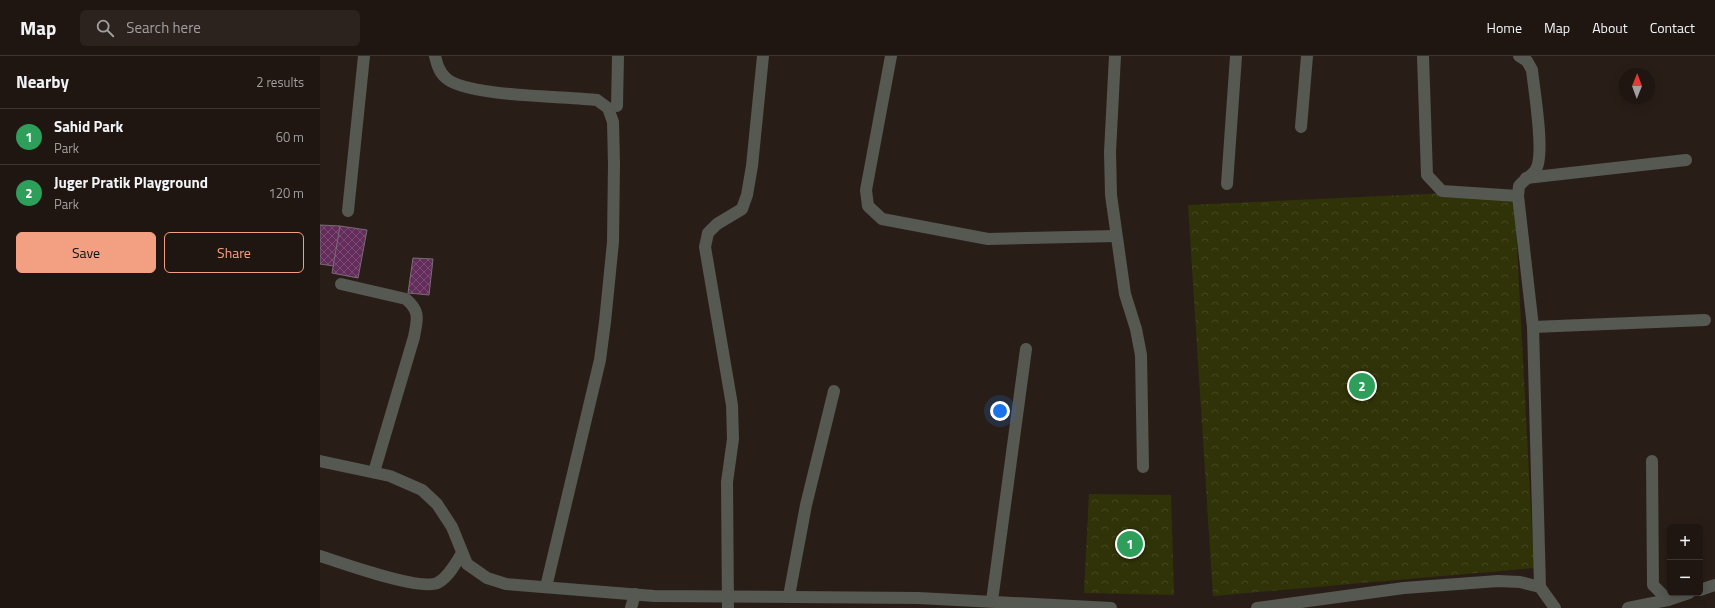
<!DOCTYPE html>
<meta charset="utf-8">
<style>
:root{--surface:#1f1611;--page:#2c231f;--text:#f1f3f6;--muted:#a19f9f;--line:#3c3531;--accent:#f2a081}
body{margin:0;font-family:"Titillium Web",sans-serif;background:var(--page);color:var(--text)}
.controls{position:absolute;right:12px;bottom:12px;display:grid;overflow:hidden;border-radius:6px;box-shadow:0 2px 10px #0003}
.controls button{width:36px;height:36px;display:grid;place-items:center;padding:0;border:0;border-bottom:1px solid var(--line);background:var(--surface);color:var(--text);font:20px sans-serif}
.compass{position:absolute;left:1299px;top:12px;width:36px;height:36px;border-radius:50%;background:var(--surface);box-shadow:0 2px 10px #0003;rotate:1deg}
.you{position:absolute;left:680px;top:355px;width:14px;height:14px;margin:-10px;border:3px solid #fff;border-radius:50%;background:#1a73e8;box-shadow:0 0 0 6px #1a73e833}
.badge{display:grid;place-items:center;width:26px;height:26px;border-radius:50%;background:var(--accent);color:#fff;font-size:13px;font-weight:700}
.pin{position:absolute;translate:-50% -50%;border:2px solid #fff;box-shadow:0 1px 4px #0006}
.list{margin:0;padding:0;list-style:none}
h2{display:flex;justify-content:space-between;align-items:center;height:52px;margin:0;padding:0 16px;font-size:17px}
h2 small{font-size:13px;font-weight:400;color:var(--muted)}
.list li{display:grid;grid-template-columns:26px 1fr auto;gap:12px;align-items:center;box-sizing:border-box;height:56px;padding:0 16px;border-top:1px solid var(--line)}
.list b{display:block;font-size:15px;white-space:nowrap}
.list p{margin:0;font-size:13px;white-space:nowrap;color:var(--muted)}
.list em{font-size:13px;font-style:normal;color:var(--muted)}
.actions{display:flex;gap:8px;padding:12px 16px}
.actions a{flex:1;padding:9px 0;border:1px solid var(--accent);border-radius:6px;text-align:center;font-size:14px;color:var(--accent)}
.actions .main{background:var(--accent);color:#111}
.icon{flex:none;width:22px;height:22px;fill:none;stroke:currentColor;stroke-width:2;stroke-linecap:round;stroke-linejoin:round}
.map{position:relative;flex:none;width:1395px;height:552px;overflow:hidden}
header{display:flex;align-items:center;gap:24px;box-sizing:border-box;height:56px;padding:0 20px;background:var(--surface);border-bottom:1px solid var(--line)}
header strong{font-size:19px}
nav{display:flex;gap:22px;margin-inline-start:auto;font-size:14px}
.search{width:280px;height:36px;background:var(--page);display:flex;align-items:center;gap:10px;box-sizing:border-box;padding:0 14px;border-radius:6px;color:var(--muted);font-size:15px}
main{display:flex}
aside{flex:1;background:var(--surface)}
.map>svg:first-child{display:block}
</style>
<header>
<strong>Map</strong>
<div class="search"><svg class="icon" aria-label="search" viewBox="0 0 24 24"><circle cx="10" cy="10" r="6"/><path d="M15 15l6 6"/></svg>Search here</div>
<nav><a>Home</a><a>Map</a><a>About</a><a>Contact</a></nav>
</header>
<main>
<aside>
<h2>Nearby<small>2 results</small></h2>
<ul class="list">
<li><span class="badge" style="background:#2e9e5b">1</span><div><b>Sahid Park</b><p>Park</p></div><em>60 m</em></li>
<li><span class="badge" style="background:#2e9e5b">2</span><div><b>Juger Pratik Playground</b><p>Park</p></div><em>120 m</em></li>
</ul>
<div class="actions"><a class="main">Save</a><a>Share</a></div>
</aside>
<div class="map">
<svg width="1395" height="552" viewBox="0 0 1395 552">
<defs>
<pattern id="park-crowns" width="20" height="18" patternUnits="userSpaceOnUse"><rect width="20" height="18" fill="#303207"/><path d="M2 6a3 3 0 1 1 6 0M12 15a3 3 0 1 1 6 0" fill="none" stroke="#44461f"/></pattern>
<pattern id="building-cross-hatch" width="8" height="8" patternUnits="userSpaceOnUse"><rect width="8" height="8" fill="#632c5b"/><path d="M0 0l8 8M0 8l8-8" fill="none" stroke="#7a4b73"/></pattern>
</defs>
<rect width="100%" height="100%" fill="#291e17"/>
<g fill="url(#park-crowns)">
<path d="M1194 134 1214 512 893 540 868 149Z"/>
<path d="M769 438 851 439 854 539 764 537Z"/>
</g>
<g fill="url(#building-cross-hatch)" stroke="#796c76">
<path d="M0 169 20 170 14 210 0 208Z"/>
<path d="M20 170 47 174 38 222 12 217Z"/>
<path d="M93 202 113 203 109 239 88 237Z"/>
</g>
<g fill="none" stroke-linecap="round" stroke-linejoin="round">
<g stroke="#565852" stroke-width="12">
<path d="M115 0C117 8 119 16 126 22 146 41 245 40 277 44L288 52 293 66 294 108 293 186 285 266 280 304 226 531"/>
<path d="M571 0 546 134 548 150 562 163 668 183 796 180"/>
<path d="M795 0 790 96 791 139 805 238 816 273 821 299 823 411"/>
<path d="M1103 0 1107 119 1122 135 1198 140"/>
<path d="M1199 0 1207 5 1212 14C1214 34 1226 102 1215 115 1211 120 1204 124 1199 130L1198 140 1213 271 1220 531"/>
<path d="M297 50 298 0"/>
<path d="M981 71 987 0"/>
<path d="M1206 122 1366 104"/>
<path d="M907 128 916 0"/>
<path d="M28 155 44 0"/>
<path d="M21 228 86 243C101 256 97 264 94 281L54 416"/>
<path d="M1213 271 1385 264"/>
<path d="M0 405 70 420 102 434 117 448 132 471 147 508 167 522 186 528 334 540 598 542 791 552"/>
<path d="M1332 405 1333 529 1348 544"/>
<path d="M0 500C20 506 103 537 119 526 129 520 136 507 142 497"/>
<path d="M1380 534 1395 529"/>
<path d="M469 540 486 449 514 335"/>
<path d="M672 545 706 293"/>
<path d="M311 552 315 538"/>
<path d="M408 552 407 426 413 383 412 349 385 191 388 177 397 168 422 153 427 139 432 110 443 0"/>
<path d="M937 552 1084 532 1178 525 1200 526 1220 531 1235 552"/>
<path d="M1308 552 1348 544 1369 537"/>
</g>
</g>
</svg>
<div class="controls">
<button>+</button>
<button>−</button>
</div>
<svg class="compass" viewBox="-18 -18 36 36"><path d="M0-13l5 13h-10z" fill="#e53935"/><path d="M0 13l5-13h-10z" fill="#a19f9f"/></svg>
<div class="you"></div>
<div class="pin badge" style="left:810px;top:488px;background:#2e9e5b">1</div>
<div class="pin badge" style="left:1042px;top:330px;background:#2e9e5b">2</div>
</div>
</main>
